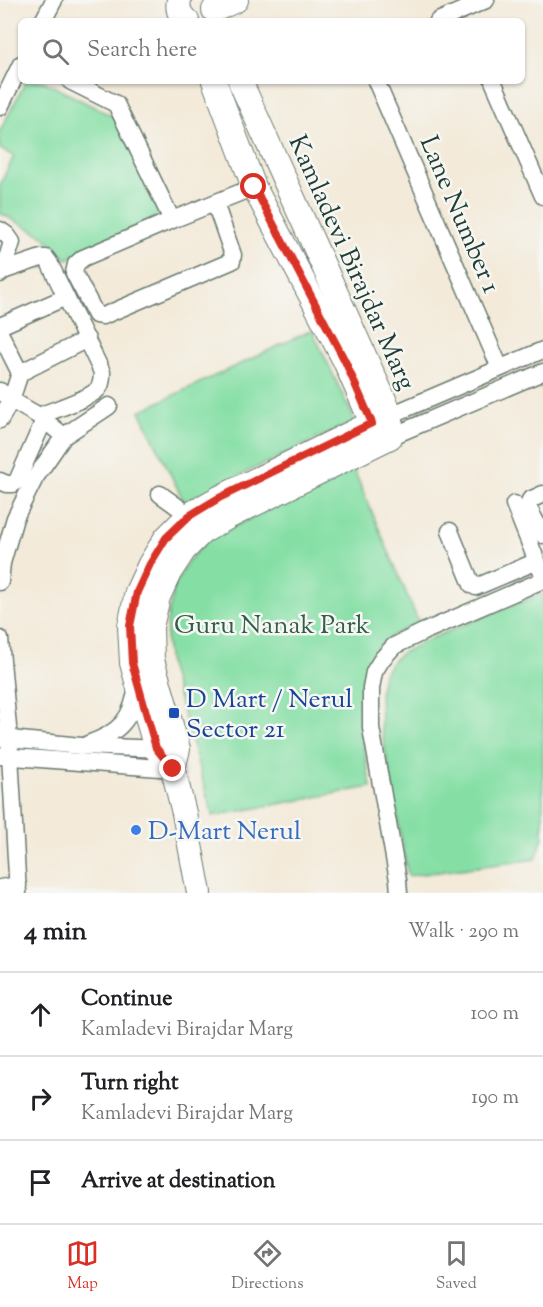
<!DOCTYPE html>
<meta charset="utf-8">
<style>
:root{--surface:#fff;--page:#f2f2f2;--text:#202124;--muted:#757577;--line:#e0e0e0;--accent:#d93025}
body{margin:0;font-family:"Sorts Mill Goudy",serif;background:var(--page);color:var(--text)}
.stop{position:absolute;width:18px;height:18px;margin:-14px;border:4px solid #d93025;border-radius:50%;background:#fff}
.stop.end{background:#d93025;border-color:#fff;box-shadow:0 2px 6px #0008}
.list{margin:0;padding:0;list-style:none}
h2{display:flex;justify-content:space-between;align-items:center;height:78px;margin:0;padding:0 24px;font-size:26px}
h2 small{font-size:20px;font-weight:400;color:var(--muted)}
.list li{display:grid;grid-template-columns:39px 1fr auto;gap:18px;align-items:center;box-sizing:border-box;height:84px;padding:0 24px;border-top:2px solid var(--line)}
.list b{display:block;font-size:22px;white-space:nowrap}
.list p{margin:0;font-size:20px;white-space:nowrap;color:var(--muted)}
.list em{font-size:20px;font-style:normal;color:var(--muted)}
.icon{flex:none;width:33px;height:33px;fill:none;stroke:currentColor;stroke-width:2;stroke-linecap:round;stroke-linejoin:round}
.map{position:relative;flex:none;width:543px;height:893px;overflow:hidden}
.search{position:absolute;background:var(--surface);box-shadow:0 2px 4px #0004;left:18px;right:18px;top:18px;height:66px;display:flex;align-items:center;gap:15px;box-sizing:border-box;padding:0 21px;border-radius:9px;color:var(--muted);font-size:22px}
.sheet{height:330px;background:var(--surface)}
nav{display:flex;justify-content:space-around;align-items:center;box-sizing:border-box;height:84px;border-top:2px solid var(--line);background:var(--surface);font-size:16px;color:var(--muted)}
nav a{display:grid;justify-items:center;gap:3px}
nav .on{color:var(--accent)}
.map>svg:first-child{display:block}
</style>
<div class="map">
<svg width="543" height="893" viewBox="0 0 543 893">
<rect width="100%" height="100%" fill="#f6f6f2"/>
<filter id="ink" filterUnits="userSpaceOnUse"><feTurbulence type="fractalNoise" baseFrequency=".0167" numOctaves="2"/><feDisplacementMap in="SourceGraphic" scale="12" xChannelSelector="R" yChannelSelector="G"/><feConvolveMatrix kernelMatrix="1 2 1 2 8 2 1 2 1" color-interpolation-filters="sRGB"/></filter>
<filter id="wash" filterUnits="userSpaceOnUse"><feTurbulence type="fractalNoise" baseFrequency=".008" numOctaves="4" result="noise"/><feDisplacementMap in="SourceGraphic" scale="24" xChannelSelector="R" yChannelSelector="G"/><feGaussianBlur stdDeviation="1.35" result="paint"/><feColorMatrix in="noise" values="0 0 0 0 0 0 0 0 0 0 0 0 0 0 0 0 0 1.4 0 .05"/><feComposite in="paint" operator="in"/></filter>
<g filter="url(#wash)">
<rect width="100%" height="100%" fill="#f3ead9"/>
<g fill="#85dfa5" stroke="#528e6c" stroke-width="1.5">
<path d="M26 81H43L116 118 161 215 67 259 42 235 0 213V185L14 156 0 149V131Z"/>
<path d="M312 330 355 421 184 502 140 411Z"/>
<path d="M353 468 419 623C409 627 398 632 389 638 343 670 363 741 371 787L213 816 169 665 166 641 168 615 175 586 188 561 209 539Z"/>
<path d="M543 593V837L536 859 408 876 381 727 380 689 383 675 390 664 400 654 427 640Z"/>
</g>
</g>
<g filter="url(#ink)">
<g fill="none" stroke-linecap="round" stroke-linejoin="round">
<defs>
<g id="street">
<path d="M43 21 54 0"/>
<path d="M438 21 486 0"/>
<path d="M70 81 116 104 172 220 254 187"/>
<path d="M376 81 500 368"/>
<path d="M493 81 543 196"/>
<path d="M0 107 21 64"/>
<path d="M172 220 83 258 76 264 74 273 96 315 103 316 232 261 233 255 215 203"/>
<path d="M0 230 7 235 12 242 3 271"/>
<path d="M0 274 3 271 41 258H46L49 262 102 372C102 378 102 385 97 390 90 398 51 411 39 416"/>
<path d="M0 326 66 297"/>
<path d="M0 333 20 373 11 400 0 420"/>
<path d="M543 350 372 423 390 437 543 372"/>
<path d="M20 373 87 339"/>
<path d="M0 391 11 400 39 416 64 436"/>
<path d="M0 481 7 484H13L17 481 44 420"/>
<path d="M160 494 189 515"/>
<path d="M543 494 530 500 528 507 543 535"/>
<path d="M514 504 540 569"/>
<path d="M450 531 472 585 476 587 537 561"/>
<path d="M0 582 2 563 15 518 35 478 64 436 109 406"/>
<path d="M0 639 9 738 18 893"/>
<path d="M0 738 81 746 164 749"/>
<path d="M88 744C119 733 133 719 137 685"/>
<path d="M0 756 173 769"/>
<path d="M0 888 18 885"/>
<path d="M399 893 398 880 371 728V688L374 672 382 659 394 646 423 632 543 580"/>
</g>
<g id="secondary">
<path d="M179 0C177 9 180 16 187 21"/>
<path d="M214 10 236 0"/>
<path d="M173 769 178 749 152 660 151 627 158 597 169 573 184 550 202 532 228 517 390 437 391 415 240 81"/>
<path d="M199 893 184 813 173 769 156 749 132 663 130 626 137 592 150 564 166 538 189 515 219 498 372 423 345 361 254 187 214 81"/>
</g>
</defs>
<use href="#street" stroke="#697a6e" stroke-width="19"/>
<use href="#secondary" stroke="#697a6e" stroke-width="26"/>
<use href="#street" stroke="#fff" stroke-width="16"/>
<use href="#secondary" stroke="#fff" stroke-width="24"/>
</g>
</g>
<g fill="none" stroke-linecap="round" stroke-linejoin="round" filter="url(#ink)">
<path stroke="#d93025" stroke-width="8" d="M173 769 156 748 132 663 130 626 137 592 150 564 166 538 189 516 219 498 372 423 345 361 254 187"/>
</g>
<rect fill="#1a4fb4" stroke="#f6f6f2" stroke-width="2" x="168" y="707" width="12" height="12" rx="3"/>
<circle fill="#3f7fe0" stroke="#f6f6f2" stroke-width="2" cx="136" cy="830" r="6"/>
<g text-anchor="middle" stroke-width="5" stroke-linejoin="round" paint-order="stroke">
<g font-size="26" fill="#1f3d34" stroke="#f6f6f2">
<text transform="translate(461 214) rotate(67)" y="9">Lane Number 1</text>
<text transform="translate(353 262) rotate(66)" y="9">Kamladevi Birajdar Marg</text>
</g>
<g font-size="26" fill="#335d4b" stroke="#f6f6f2">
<text x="272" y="633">Guru Nanak Park</text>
</g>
<g font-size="26" fill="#164399" stroke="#f6f6f2" text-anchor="start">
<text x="186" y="707">D Mart / Nerul<tspan x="186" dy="30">Sector 21</tspan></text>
</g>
<g font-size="26" fill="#366cbe" stroke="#f6f6f2" text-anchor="start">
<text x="148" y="839">D-Mart Nerul</text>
</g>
</g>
</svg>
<div class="stop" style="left:254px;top:187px"></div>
<div class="stop end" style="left:173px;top:769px"></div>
<div class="search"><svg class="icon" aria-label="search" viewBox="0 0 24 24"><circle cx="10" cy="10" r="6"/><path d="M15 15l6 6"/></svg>Search here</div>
</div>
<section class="sheet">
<h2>4 min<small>Walk · 290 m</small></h2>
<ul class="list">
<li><svg class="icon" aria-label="ahead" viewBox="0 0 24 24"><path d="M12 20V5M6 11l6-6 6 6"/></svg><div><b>Continue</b><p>Kamladevi Birajdar Marg</p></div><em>100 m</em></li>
<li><svg class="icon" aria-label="right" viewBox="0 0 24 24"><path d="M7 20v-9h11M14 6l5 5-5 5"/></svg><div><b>Turn right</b><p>Kamladevi Birajdar Marg</p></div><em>190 m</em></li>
<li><svg class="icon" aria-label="arrive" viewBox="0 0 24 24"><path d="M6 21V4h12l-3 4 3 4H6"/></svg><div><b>Arrive at destination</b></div></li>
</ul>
</section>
<nav>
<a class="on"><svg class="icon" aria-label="map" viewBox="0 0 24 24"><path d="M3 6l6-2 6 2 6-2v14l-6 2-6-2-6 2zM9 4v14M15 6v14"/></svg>Map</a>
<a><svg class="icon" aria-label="directions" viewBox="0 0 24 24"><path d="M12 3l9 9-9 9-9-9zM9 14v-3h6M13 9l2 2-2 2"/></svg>Directions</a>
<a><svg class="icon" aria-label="saved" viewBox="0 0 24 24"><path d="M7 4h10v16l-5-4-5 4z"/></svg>Saved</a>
</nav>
